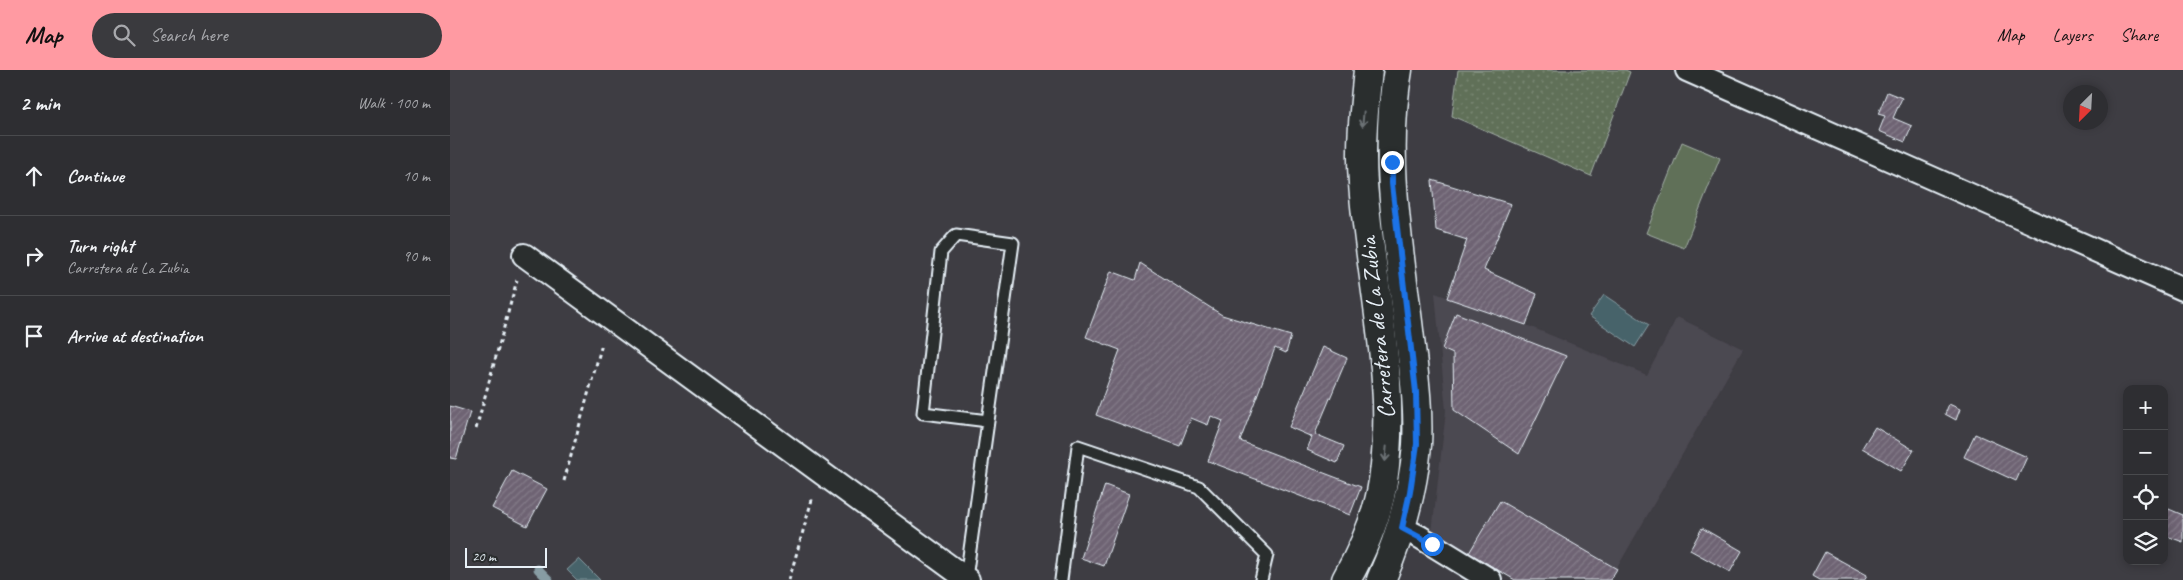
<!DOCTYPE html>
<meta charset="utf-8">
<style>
:root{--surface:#2e2e32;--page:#3a3a3e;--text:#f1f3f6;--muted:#a7a8ac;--line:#494a4d;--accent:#ff9aa2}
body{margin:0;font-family:Caveat,sans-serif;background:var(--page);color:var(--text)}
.controls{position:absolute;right:15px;bottom:15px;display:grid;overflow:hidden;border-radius:10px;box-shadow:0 2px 8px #0003}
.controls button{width:45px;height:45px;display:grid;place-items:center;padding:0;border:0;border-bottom:1px solid var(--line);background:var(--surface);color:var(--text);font:25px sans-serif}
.compass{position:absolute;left:1613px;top:15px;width:45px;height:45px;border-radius:50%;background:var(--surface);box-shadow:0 2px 8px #0003;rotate:204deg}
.scale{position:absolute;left:15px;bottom:12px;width:82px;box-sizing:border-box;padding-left:5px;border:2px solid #e8f1f8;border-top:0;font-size:14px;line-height:18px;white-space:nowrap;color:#e8f1f8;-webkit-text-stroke:4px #2a2d2e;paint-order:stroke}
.stop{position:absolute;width:15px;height:15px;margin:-11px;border:4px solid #1a73e8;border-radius:50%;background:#fff}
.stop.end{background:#1a73e8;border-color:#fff;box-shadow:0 1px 5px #0008}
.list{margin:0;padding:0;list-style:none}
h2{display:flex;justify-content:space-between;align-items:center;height:65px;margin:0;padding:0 20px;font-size:21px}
h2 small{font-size:16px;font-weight:400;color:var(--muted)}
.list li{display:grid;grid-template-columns:32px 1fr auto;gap:15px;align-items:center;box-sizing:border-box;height:80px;padding:0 20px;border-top:1px solid var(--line)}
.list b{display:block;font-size:19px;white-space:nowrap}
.list p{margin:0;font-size:16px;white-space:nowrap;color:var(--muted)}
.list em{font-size:16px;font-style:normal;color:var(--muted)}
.icon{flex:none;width:28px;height:28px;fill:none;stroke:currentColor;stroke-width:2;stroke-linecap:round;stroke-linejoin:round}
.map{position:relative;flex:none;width:1733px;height:510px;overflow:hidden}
header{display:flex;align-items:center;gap:30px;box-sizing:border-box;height:70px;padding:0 25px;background:var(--accent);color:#111}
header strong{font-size:24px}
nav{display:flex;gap:28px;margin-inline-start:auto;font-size:18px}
.search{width:350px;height:45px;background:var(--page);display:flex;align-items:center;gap:12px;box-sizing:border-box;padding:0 18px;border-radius:28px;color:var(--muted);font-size:19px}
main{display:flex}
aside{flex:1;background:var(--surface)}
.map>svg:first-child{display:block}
</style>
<header>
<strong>Map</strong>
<div class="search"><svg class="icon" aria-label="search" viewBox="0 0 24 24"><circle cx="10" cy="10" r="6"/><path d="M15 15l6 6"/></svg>Search here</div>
<nav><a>Map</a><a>Layers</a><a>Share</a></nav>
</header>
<main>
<aside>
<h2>2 min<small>Walk · 100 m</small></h2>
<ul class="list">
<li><svg class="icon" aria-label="ahead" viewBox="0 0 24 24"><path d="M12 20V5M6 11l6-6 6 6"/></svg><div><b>Continue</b></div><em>10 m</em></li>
<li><svg class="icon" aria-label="right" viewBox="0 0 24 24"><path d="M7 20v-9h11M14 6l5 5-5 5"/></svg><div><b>Turn right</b><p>Carretera de La Zubia</p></div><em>90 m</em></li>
<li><svg class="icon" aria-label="arrive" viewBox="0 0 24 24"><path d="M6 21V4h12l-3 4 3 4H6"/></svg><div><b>Arrive at destination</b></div></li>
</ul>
</aside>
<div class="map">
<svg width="1733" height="510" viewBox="0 0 1733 510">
<defs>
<pattern id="grass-dots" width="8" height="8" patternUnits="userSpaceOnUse" patternTransform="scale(1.25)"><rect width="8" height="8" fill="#607058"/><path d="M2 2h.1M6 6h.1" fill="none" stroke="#778571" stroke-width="1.8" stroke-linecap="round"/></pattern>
<pattern id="building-hatch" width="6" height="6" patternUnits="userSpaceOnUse" patternTransform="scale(1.25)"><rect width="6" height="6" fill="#6e6373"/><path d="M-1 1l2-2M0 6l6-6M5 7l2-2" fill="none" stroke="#837a88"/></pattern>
</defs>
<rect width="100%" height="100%" fill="#3e3d43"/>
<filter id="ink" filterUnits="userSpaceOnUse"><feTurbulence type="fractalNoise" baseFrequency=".02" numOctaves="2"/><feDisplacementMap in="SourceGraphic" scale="10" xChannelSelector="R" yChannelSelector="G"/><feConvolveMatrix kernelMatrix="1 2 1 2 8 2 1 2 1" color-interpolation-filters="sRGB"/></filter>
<g filter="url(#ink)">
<path fill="#4c4851" d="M985 223 1076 255 1197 305 1227 247 1293 279 1160 510H1065L982 462 996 341Z"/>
<path fill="url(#grass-dots)" stroke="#a4b0a8" d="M1008 0H1175L1180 2 1141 106 1002 46Z"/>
<path fill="#607058" stroke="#a4b0a8" d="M1232 72 1270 88 1234 178 1196 163Z"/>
<g fill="#46646a" stroke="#879ca3">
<path d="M1154 225 1199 255 1185 277 1139 246Z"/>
<path d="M129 489 150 510H127L117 500Z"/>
</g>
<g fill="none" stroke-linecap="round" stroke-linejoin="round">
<path stroke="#879ca3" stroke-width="9" d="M88 499 99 510"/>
</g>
<g fill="url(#building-hatch)" stroke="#e8f1f8">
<path d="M1437 22 1452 28 1443 48 1462 56 1455 72 1429 61 1435 46 1428 44Z"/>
<path d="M982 110 1061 134 1034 200 1087 224 1076 255 997 228 1017 170 986 160Z"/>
<path d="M690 193 772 245 841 266 836 283 825 278 790 371 911 417 900 445 758 391 773 351 761 346 758 355 741 348 730 376 646 345 670 280 636 267 661 201 685 210Z"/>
<path d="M1006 243 1116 286 1069 384 1004 340 1003 284 992 279Z"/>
<path d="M873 277 897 288 865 364 894 376 887 393 857 380 862 367 839 357Z"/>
<path d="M1499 334 1510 339 1506 350 1495 344Z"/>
<path d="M0 336 20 342 6 389 0 388Z"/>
<path d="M1425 357 1464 380 1451 401 1412 378Z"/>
<path d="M1525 364 1577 387 1566 411 1514 387Z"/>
<path d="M62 401 97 419 77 456 42 438Z"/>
<path d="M655 415 679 424 654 496 631 488Z"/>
<path d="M1050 431 1167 499 1160 510H1065L1019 483Z"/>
<path d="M1714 437 1733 445V472L1714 465Z"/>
<path d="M1252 458 1292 481 1280 502 1240 480Z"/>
<path d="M1375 482 1417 505 1414 510H1369L1362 506Z"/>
</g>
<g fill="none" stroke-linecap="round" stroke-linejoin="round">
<defs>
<g id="lane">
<path d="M516 508 563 173 506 165 491 182 473 343 538 351"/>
<path d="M611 510 628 376 749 417 817 485 811 510"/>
</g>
<g id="street">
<path d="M1237 0 1733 219"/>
<path d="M74 185 518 510"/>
<path d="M952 458 970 467 1040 510"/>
</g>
<g id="secondary">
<path d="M896 510C913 480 928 445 933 411 948 312 920 212 913 113 910 75 914 38 918 0"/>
<path d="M931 510C950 467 963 422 967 375 969 339 964 304 960 269 950 180 932 89 948 0"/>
</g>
</defs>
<use href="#lane" stroke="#e8f1f8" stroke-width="15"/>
<use href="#street" stroke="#e8f1f8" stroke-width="26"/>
<use href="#secondary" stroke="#e8f1f8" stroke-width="31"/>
<g stroke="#e8f1f8" stroke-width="3" stroke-dasharray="4 4" stroke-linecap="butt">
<path d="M26 359 67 210"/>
<path d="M114 411 152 274"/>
<path d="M339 510 363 426"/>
</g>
<use href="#lane" stroke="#2a2d2e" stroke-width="11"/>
<use href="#street" stroke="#2a2d2e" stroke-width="22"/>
<use href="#secondary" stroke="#2a2d2e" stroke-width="28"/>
</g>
<defs><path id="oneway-shaft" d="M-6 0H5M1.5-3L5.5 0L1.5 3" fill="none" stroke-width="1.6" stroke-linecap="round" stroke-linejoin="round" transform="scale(1.25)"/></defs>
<g stroke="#6c7275">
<use href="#oneway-shaft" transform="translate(913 49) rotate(95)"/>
<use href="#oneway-shaft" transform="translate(936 384) rotate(95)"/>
</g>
</g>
<g fill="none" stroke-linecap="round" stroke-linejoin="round" filter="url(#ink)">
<path stroke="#1a73e8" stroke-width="6" d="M942 92V114L966 322 967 374 960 422 952 458 982 474"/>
</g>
<g text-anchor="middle" stroke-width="4" stroke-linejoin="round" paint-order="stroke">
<g font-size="24" fill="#e8f1f8" stroke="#2a2d2e">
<text transform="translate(927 258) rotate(-96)" y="8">Carretera de La Zubia</text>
</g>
</g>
</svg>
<div class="controls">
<button>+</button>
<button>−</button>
<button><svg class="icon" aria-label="locate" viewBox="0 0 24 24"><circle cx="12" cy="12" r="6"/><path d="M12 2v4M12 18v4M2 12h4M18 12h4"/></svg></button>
<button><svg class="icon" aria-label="layers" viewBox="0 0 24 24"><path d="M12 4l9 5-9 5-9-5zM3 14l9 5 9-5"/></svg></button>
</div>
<svg class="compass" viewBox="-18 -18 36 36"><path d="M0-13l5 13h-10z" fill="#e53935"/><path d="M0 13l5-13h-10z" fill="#a7a8ac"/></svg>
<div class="scale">20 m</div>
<div class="stop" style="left:982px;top:474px"></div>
<div class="stop end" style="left:942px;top:92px"></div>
</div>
</main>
